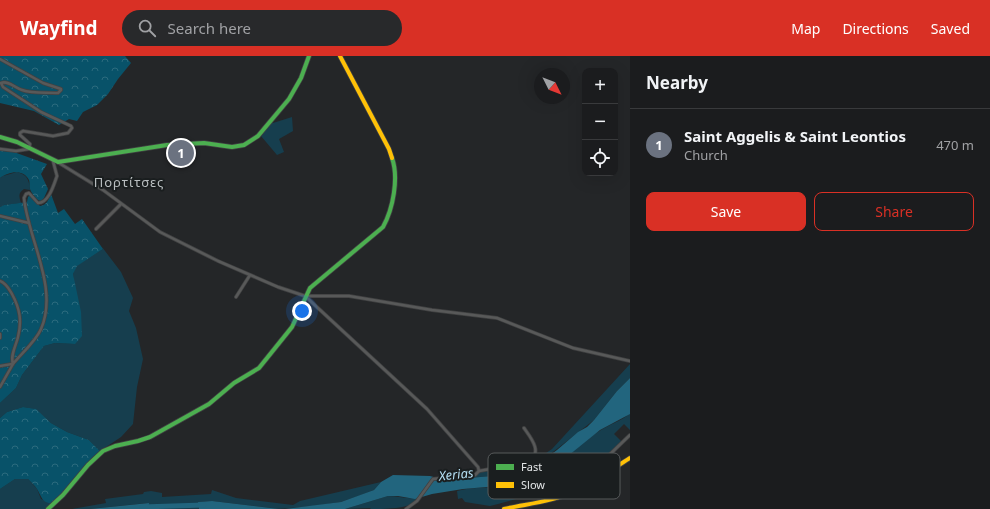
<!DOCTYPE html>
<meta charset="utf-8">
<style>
:root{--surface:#1b1c1e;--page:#28292b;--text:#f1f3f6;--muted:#a0a1a4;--line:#393a3c;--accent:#d93025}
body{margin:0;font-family:"Noto Sans",sans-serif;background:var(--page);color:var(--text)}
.controls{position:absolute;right:12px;top:12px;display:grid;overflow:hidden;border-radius:8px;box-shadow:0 4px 16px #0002}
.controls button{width:36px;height:36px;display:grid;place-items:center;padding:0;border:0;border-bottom:1px solid var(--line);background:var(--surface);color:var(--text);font:20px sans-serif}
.compass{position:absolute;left:534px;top:12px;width:36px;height:36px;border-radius:50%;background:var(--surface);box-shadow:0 4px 16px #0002;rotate:132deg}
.you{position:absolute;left:302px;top:255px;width:14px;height:14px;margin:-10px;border:3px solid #fff;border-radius:50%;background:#1a73e8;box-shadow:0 0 0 6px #1a73e833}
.badge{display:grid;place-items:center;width:26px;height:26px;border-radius:50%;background:var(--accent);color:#fff;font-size:13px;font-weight:700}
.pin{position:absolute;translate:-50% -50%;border:2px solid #fff;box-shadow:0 1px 4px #0006}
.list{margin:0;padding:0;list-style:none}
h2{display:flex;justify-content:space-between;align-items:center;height:52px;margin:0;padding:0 16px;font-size:17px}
h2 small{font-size:13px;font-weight:400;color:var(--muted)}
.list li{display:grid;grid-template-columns:26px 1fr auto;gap:12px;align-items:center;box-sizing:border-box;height:72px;padding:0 16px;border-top:1px solid var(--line)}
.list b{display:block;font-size:15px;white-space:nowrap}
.list p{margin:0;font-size:13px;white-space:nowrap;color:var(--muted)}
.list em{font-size:13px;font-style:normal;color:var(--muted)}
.actions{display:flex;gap:8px;padding:12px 16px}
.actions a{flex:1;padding:9px 0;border:1px solid var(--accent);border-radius:8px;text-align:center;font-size:14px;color:var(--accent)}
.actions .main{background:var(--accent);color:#fff}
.icon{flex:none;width:22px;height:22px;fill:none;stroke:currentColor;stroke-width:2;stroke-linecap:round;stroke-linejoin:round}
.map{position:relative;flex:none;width:630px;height:453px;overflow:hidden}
header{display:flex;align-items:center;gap:24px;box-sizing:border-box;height:56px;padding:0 20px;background:var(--accent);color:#fff}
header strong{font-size:19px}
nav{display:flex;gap:22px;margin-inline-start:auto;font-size:14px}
.search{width:280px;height:36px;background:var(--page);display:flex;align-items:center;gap:10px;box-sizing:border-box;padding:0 14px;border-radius:22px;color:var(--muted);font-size:15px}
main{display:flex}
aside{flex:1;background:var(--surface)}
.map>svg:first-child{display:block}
</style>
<header>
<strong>Wayfind</strong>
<div class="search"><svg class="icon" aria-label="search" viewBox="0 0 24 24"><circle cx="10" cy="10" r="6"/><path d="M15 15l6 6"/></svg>Search here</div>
<nav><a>Map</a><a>Directions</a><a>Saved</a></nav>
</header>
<main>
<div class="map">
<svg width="630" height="453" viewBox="0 0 630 453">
<defs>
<pattern id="forest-crowns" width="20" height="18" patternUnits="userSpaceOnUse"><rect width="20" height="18" fill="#085269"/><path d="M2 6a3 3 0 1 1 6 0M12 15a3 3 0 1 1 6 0" fill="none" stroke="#2c6b7e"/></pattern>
</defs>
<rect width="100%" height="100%" fill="#242628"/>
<g fill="#163e4e">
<path d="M292 61 293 75 279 83 284 96 277 99 261 80 272 66 273 67Z"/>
<path d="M17 116C27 119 29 123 30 134L24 133C18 137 19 140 21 147L4 149 0 151V122L3 120Z"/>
<path d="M102 191 121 216 133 242 129 255 136 272 143 303 137 331 133 368 121 381 100 395 89 384 67 376 51 367 35 353 23 351 7 356 0 362V347L16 332 22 319 44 290 55 287 75 288 74 227 73 218 76 210 103 193Z"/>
<path d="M630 308V322L617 335 594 364 531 413 517 418 445 424 438 422 475 419 479 415 534 405 552 393Z"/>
<path d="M630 357V374L624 368 614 378 622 386 605 403 601 399 576 421 570 418 527 440 498 448 490 450 465 446 462 442 458 443 457 435C481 429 508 434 532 424 559 413 577 388 601 374 610 368 622 365 630 357Z"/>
<path d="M15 423H28L37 433 41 443 54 448 46 453H0V433Z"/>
<path d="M381 426 374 434 361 439 341 446 314 450 279 453 212 445 198 446 199 453H148V447L90 453H72L106 447 105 443 143 438 144 436 151 435 162 437V441L211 438 212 434 236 442 293 449 300 445Z"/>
<path d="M388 440C399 440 411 445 422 440 415 453 387 453 371 453L370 452 345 453Z"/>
</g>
<g fill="url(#forest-crowns)">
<path d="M0 0H125L131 7 118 23 108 38 97 49 83 56 77 65 69 63 59 69 34 55 0 47Z"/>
<path d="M0 95H11L47 108 41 118 48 133 44 142 41 145C36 144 32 138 30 133 29 130 30 126 29 124 23 112 8 116 0 122Z"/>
<path d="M51 138 58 157 64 153 75 168 82 163 103 193 77 210 73 218 81 256 82 280 75 288 55 287 44 290 22 319 16 332 0 347V151L4 149 27 146 28 141 29 140H31L33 143 40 150C47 149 48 144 51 138Z"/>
<path d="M23 351 36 353 51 367 67 376 89 384 100 395 92 402 54 448C41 446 43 443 37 433 35 430 31 426 28 423H15L0 433V362L7 356Z"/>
</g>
<g fill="#22657e">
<path d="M630 322V358L600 374 558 408 532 424 511 429 463 433 432 438 415 443 398 440H388L345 453H285L341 446 374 434 381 426 393 419 430 420 445 424 517 418 531 413 557 394 578 376 587 371 594 364 617 335Z"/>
<path d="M212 445 279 453H199L198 446Z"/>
<path d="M149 447 148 453H90Z"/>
</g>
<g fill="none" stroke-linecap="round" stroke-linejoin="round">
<path stroke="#22657e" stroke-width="5" d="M142 451 204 449"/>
<defs>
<g id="street">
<path d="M0 3 43 27 61 33V34L58 37C47 36 33 38 22 34 15 32 8 24 1 27L3 31 41 56 71 70 72 72 68 77 53 80 23 75 20 77V79L30 88 29 93 16 95 0 93"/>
<path d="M59 107 103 134 160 176 218 205 278 231 305 240H349L432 254 497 262 573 292 630 305"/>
<path d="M0 160 29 167"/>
<path d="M96 173 121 148"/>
<path d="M0 225C6 227 9 233 12 238 20 253 22 265 18 281 16 290 10 299 13 308 22 297 36 285 41 273 59 232 28 183 24 142L26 138 29 137 38 147C49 147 54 128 57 120L53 105"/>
<path d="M305 240 427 353 478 411 479 415 475 419 433 423 417 445 406 453"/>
<path d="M236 241 250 219"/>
<path d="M0 278V282"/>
<path d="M0 310 12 308"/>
<path d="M0 331 13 308"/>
<path d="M479 415 529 406C543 396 531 382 524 372"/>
<path d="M595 423 596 414 605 403 630 379"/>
</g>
<g id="fast">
<path d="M0 81 17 86 58 106 167 89 204 87 232 91 244 89 258 80 289 43 301 22 309 0"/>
<path d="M48 453 63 439 88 409 103 395 115 390 138 385 150 381 209 348 234 327 259 312 292 271 310 232 383 171C393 153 399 122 392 102"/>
</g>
<g id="slow">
<path d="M340 0 389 93 392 102"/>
<path d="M504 453C526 448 550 446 571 437 592 428 611 414 630 402"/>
</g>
</defs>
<use href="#street" stroke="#404142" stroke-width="4"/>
<use href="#fast" stroke="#404142" stroke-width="5.5"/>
<use href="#slow" stroke="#404142" stroke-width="5.5"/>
<use href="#street" stroke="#585959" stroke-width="2.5"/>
<use href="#fast" stroke="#4caf50" stroke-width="4"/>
<use href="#slow" stroke="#ffc107" stroke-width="4"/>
</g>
<g text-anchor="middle" stroke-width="4" stroke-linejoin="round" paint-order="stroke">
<g font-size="13" letter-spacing="1" fill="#babfc1" stroke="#1a1e1f">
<text x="129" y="131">Πορτίτσες</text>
</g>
<g font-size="13" font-style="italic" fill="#b4dff3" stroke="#1a1e1f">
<text transform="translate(456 418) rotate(-6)" y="5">Xerias</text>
</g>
</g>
<rect x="488" y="397" width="132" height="46" rx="6" fill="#1a1e1f" stroke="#575a5b" stroke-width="1"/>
<rect x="496" y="408" width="18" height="6" fill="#4caf50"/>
<rect x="496" y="426" width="18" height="6" fill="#ffc107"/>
<g font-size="11" fill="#e4e7e8">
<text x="521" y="415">Fast</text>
<text x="521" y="433">Slow</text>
</g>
</svg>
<div class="controls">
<button>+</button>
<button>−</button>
<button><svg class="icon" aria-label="locate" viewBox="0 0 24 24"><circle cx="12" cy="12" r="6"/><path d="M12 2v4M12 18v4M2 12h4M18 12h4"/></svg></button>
</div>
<svg class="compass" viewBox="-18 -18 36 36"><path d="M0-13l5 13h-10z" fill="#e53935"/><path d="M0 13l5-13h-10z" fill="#a0a1a4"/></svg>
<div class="you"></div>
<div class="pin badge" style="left:181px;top:97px;background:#6b7280">1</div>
</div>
<aside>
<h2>Nearby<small></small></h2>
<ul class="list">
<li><span class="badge" style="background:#6b7280">1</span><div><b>Saint Aggelis &amp; Saint Leontios</b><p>Church</p></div><em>470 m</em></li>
</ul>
<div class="actions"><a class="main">Save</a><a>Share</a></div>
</aside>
</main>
